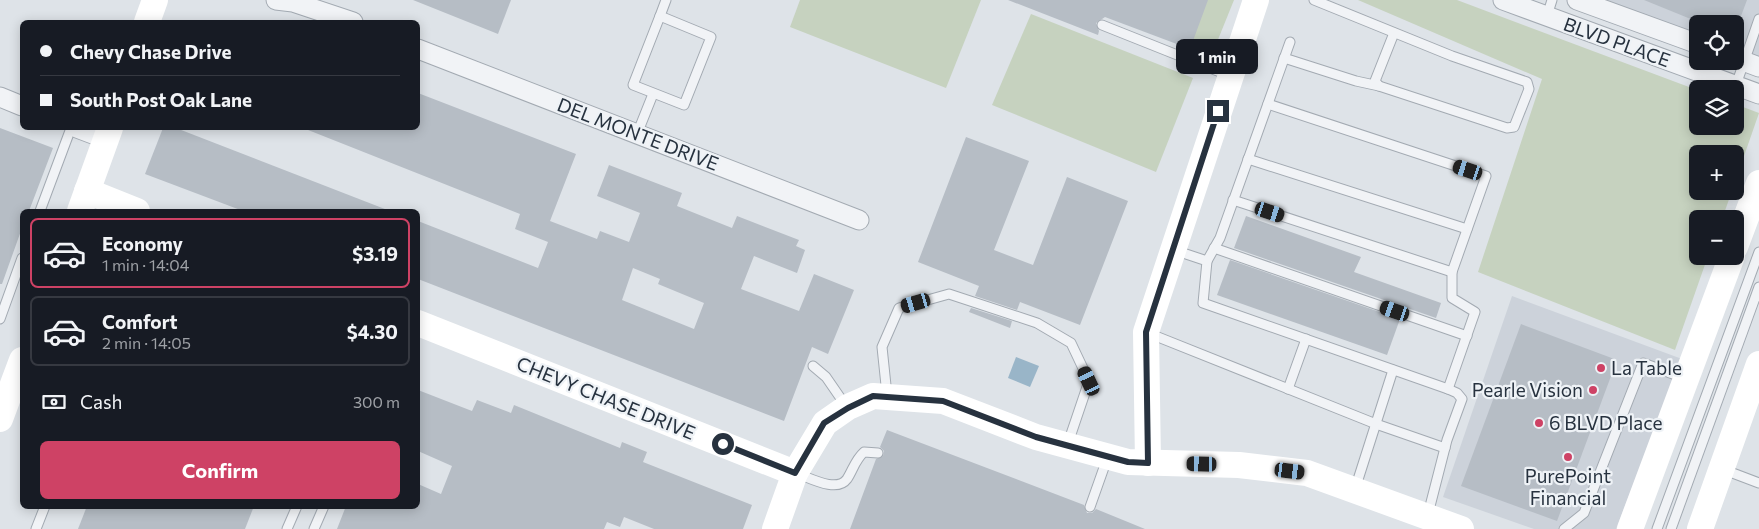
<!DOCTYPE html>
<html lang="en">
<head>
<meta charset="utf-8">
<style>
	body { margin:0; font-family:Commissioner,sans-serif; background:#20242c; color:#f1f3f6; height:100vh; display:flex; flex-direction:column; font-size:19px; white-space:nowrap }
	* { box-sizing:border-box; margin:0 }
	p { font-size:16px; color:#9ea1a6 }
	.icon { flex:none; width:28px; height:28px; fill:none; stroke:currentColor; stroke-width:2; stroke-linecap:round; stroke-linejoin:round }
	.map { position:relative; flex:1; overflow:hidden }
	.sheet { position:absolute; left:20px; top:209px; width:400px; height:300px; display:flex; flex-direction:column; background:#171b24; border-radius:8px; box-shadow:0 2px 12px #0003 }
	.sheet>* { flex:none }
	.banner { position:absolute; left:20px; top:20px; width:400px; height:110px; border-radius:8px; box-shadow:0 2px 12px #0003; display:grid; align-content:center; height:110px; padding:0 20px; background:#171b24 }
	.controls { position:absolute; left:1689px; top:15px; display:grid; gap:10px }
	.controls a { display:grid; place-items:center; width:55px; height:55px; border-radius:8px; background:#171b24; box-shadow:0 2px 12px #0003; font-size:25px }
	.end { position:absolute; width:22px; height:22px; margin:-11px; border:6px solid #27323f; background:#fff; box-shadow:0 0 0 2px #fff }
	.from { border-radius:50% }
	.bubble { position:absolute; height:35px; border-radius:8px; background:#171b24; box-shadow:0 2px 12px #0003; font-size:16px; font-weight:700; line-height:35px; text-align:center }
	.car { position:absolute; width:15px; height:30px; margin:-15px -8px; border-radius:6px; box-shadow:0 0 4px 1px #0007; background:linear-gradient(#222 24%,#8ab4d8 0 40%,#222 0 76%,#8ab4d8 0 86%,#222 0) }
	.banner b { display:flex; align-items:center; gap:18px; height:48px; font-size:19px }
	.banner b+b { border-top:1px solid #363941 }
	.banner i { width:12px; height:12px; background:#f1f3f6 }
	ul { padding:9px 0 0; list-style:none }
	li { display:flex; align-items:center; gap:15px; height:70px; margin:0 10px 8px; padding:0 10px; border:2px solid #363941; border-radius:8px }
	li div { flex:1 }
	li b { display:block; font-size:19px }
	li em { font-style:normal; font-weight:700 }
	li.selected { border-color:#ce4265 }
	li>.icon { width:45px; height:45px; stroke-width:1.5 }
	.pay { display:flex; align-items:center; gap:12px; height:55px; padding:0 20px; font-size:19px }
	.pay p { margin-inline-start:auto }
	.cta { display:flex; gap:10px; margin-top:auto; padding:10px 20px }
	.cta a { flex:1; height:58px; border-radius:8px; background:#ce4265; color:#fff; font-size:20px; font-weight:700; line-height:58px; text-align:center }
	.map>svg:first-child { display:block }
	.built { fill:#ccd2da }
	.green { fill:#c6d2bf }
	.water { fill:#99b5c8 }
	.building { fill:#b6bdc5; fill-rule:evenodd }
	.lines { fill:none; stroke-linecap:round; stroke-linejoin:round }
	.lane-casing { stroke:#a3aab2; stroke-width:11 }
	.street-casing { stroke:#a3aab2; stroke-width:21 }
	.lane { stroke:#f1f3f6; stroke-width:9 }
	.street { stroke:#f1f3f6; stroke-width:19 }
	.secondary { stroke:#fff; stroke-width:26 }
	.route { stroke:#27323f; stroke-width:6 }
	.poi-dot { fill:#ce4265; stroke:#eef2f6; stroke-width:2 }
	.labels { text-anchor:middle; stroke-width:4.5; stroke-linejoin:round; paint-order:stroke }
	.street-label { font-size:19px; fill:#27323f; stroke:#eef2f6 }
	.poi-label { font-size:19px; fill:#27323f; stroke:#eef2f6; text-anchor:start }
</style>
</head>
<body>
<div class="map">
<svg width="1759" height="529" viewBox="0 0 1759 529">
	<rect width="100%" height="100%" fill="#dee3e8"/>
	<g class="built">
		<polygon points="1600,0 1759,0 1759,58 1735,49 1735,24 1698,24 1697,35"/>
		<polygon points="1512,296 1682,359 1616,529 1534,529 1443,497"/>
	</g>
	<g class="green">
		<polygon points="800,0 981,0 946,88 790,27"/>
		<polygon points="1189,0 1234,0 1215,47 1176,33"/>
		<polygon points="1358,0 1457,0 1697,90 1698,126 1735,126 1735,104 1759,113 1735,182 1735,154 1698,154 1698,191 1732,191 1722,219 1698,219 1698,256 1708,256 1675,350 1478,272 1542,79"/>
		<polygon points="1031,14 1193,78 1156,172 992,105"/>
	</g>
	<polygon class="water" points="1016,357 1039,366 1030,387 1008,378"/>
	<g class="building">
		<polygon points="413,0 511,0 498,34"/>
		<polygon points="1008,0 1208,0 1190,49 1105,17 1096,23 1099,31 1098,35"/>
		<polygon points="1644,0 1747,0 1738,24 1703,24"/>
		<path d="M418 93 576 154 550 221 597 239 600 231 629 242 640 213 597 196 609 165 682 193 677 206 732 228 737 216 799 240 796 246 805 250 797 273 754 256 741 289 799 311 814 274 854 290 828 354 812 347 784 421 418 279V221L538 268 548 242 515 229 520 214 303 128H418ZM633 268 660 279 658 284 704 303 694 329 622 300Z"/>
		<polygon points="0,128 53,148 29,211 22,211 22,228 2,284 0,284"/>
		<polygon points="163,128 176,128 390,211 243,211 145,174"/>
		<polygon points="966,137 1029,161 994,250 1033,265 1067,177 1128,201 1080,325 1020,302 1017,310 975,296 979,286 918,262"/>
		<polygon points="1246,216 1361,257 1354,272 1441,303 1436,318 1234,248"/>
		<polygon points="1230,260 1400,319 1387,355 1217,295"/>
		<polygon points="971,308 1012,321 1010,328 969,312"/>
		<polygon points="1521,324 1617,360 1557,521 1461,486"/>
		<polygon points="418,390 472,411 477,400 511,413 514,405 620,448 622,442 647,452 643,462 752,505 743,529 654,529 624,517 620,527 607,522 604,529 337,529 346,506 418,506 418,484 441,494 452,466 418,451"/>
		<polygon points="887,430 1084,505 1087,513 1092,513 1096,509 1145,529 850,529 876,459 883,456 884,451 880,447"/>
		<polygon points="87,506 254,506 245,529 78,529"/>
	</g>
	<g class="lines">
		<g class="lane-casing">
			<g id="lane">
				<polygon points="660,16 711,37 684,105 633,85"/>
				<polyline points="660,16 666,0"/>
				<polyline points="1547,16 1552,0"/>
				<polyline points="1102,25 1230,76"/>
				<polyline points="1284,58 1356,81 1379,86 1507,128 1514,127 1529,89 1527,82 1452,56 1314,0"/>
				<polyline points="1736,85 1759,19"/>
				<polyline points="1379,86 1375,81 1394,33"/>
				<polyline points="1268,104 1486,176 1452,272 1452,298 1475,312 1448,389"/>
				<polyline points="637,134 653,94"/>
				<polyline points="1248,159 1467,229"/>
				<polyline points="1233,200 1452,272"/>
				<polyline points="40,211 71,128"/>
				<polyline points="1214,248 1467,336"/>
				<polyline points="1174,250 1207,261 1203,303 1448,389 1457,393 1462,399 1447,440 1428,514"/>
				<polyline points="1207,261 1220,238 1290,42"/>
				<polyline points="0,319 22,258"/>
				<polyline points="1148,333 1376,424 1445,448"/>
				<polyline points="813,366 826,377 846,406"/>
				<polyline points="1288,389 1306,339"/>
				<polyline points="887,395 882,347 899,308 949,294 1037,323 1071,343 1089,381 1068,443"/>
				<polyline points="1722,469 1759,483"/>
				<path d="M798 474C810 478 837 493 847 479 853 470 855 460 864 452L878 453"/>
				<polyline points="1355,489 1393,370"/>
				<polyline points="1090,507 1107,459"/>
				<polyline points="36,529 45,506"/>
				<polyline points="287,529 297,506"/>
				<polyline points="314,529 324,506"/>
				<polyline points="1564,529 1584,513 1643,363 1684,378"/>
				<polyline points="1657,529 1759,252"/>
				<polyline points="1671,529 1759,287"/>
			</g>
		</g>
		<g class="street-casing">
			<g id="street">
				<polyline points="276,0 293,2 353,22"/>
				<polyline points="1503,0 1759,94"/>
				<polyline points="1577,0 1698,44"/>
				<polyline points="418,49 859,220"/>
				<polyline points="1735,58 1759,67"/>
				<polyline points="0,97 22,106"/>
				<polyline points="77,128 106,139"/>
			</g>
		</g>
		<use href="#lane" class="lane"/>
		<use href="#street" class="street"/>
		<g class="secondary">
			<polyline points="147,22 155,0"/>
			<polyline points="87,191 137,211"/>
			<polyline points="80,211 110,128"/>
			<polyline points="1735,247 1759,183"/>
			<polyline points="418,323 795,473"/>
			<polyline points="0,419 22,360"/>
			<polyline points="1148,463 1146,332 1256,0"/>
			<polyline points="775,529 795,473 825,423 848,407 873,396 943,401 1036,437 1128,462 1239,465 1307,473 1461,529"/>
			<polyline points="1630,529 1732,256"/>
			<polyline points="1700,529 1759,364"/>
		</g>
	</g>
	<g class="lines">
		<polyline class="route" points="723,444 795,473 824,423 848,408 873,396 943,401 1036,437 1128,462 1148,463 1146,332 1218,111"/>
	</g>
	<g class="poi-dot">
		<circle cx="1601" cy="368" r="5"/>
		<circle cx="1593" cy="390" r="5"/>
		<circle cx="1539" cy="423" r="5"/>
		<circle cx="1568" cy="457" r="5"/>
	</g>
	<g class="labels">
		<g class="street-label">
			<text transform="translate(1617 42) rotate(20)" y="7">BLVD PLACE</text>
			<text transform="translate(638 134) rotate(21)" y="7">DEL MONTE DRIVE</text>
			<text transform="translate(606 398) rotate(22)" y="7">CHEVY CHASE DRIVE</text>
		</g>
		<g class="poi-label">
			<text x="1611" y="375">La Table</text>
			<text x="1583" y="397" text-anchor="end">Pearle Vision</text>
			<text x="1549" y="430">6 BLVD Place</text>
			<text x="1568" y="483" text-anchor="middle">PurePoint<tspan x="1568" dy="22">Financial</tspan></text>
		</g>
	</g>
</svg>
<div class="controls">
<a><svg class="icon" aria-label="locate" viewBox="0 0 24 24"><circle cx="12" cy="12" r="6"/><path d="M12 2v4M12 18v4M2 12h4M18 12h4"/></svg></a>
<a><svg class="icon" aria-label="layers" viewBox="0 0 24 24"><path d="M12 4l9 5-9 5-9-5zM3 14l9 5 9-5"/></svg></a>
<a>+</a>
<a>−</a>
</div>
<i class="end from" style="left:723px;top:444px"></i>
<i class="end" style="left:1218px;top:111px"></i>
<div class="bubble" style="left:1176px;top:39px;width:82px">1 min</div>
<i class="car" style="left:1468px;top:170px;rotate:288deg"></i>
<i class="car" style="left:1270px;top:212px;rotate:108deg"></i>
<i class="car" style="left:916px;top:303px;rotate:254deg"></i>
<i class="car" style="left:1395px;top:311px;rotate:289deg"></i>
<i class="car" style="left:1089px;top:381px;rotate:335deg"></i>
<i class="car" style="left:1202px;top:464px;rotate:271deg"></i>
<i class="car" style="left:1290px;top:471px;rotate:97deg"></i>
<div class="banner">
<b><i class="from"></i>Chevy Chase Drive</b>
<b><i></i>South Post Oak Lane</b>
</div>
<section class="sheet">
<ul>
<li class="selected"><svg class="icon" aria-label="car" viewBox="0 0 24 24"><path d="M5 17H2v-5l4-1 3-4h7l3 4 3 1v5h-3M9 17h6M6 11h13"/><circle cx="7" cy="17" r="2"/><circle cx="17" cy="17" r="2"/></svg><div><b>Economy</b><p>1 min · 14:04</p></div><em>$3.19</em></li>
<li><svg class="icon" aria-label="car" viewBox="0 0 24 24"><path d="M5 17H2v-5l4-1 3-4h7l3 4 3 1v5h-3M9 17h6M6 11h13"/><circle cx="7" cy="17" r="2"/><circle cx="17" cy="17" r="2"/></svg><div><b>Comfort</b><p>2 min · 14:05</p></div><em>$4.30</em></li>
</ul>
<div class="pay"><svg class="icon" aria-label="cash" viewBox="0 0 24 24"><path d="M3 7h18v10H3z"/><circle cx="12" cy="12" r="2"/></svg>Cash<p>300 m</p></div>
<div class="cta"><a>Confirm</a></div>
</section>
</div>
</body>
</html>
